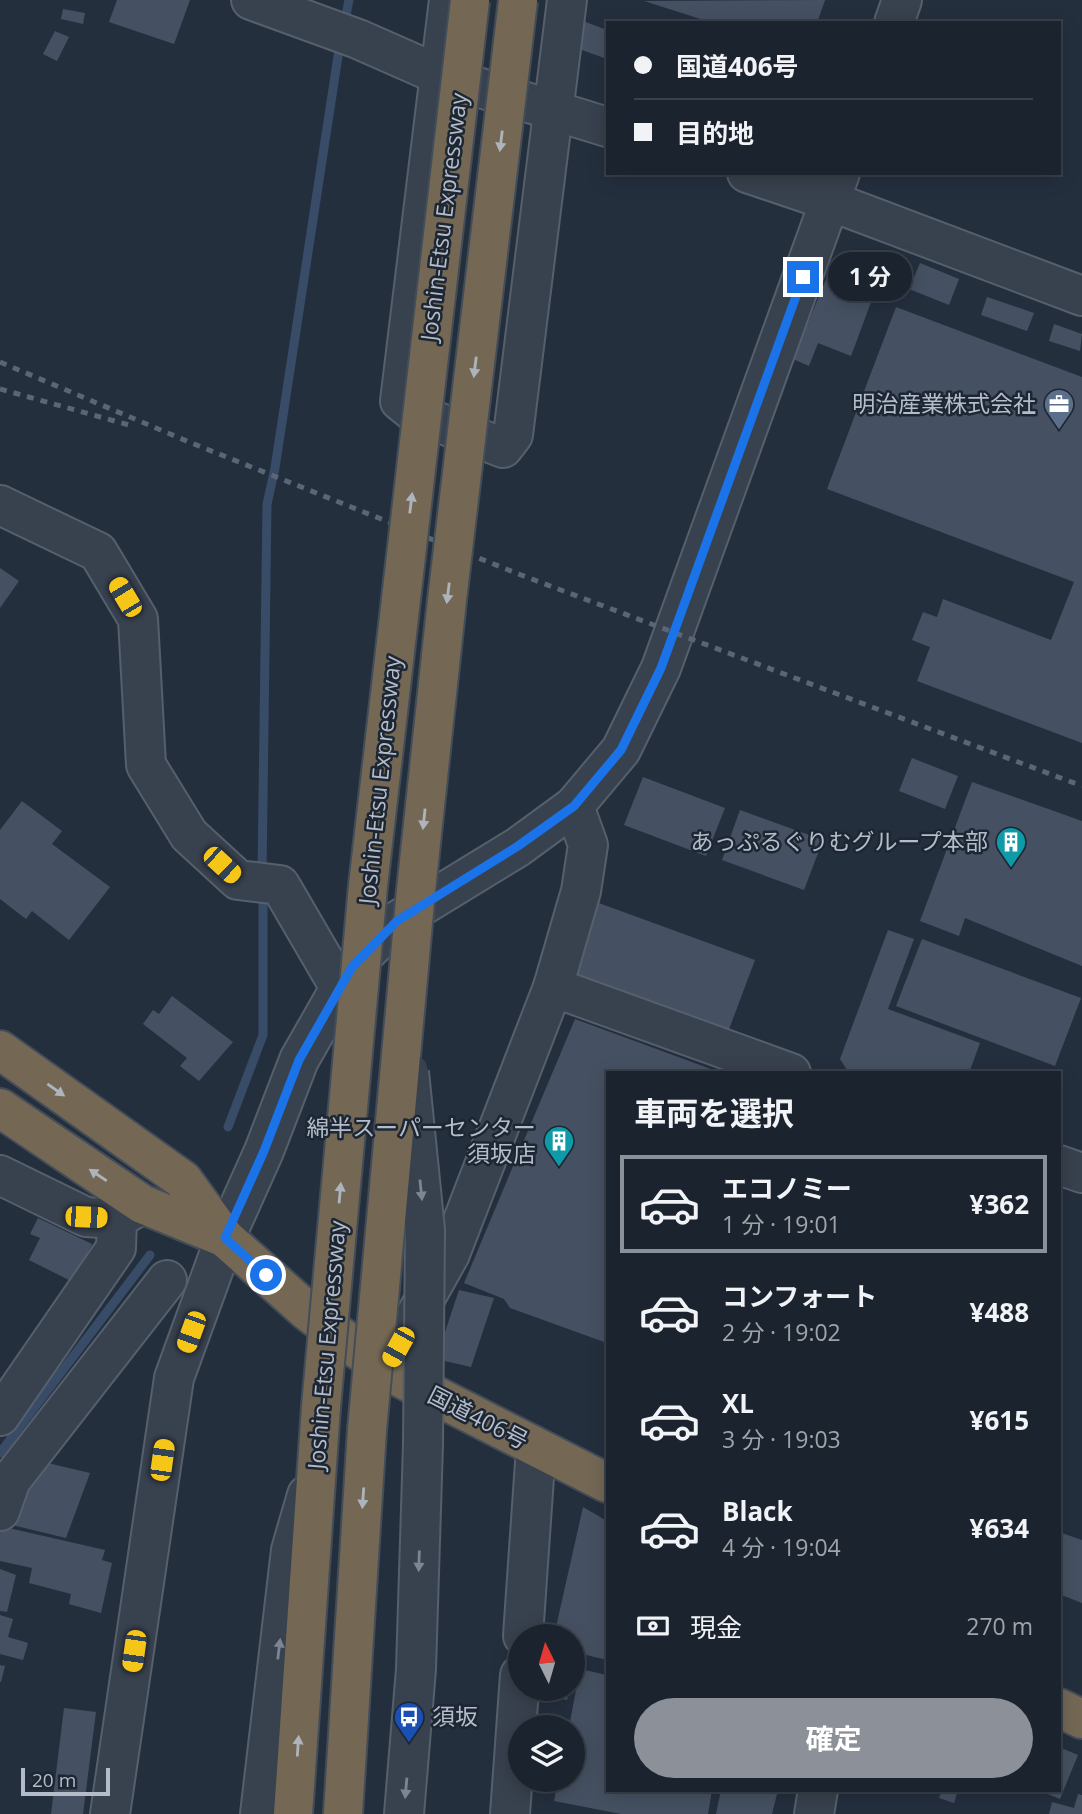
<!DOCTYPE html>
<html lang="ja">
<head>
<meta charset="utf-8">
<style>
	body { margin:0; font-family:"Open Sans","Noto Sans JP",sans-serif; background:#282f3a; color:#f1f3f6; height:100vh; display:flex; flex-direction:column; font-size:26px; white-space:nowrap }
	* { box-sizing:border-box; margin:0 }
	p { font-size:23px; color:#a0a4aa }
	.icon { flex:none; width:38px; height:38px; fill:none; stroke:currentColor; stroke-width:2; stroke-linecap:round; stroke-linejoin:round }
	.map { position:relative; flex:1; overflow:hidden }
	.sheet { position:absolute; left:606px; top:1071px; width:455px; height:721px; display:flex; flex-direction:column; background:#1b232e; border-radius:0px; box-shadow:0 4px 18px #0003,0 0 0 2px #39404a }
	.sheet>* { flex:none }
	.top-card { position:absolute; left:606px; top:21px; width:455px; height:154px; border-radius:0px; box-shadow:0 4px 18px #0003,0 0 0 2px #39404a; display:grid; align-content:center; height:154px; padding:0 28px; background:#1b232e }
	.needle { width:46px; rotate:355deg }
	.fabs { position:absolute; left:508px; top:1624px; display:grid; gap:14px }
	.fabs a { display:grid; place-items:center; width:77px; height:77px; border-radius:50%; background:#1b232e; box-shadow:0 4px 18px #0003,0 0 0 2px #39404a; font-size:35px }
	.scale { position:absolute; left:21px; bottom:18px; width:89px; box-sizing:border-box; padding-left:7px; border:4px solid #b4bcc9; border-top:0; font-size:19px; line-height:24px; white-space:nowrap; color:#b4bcc9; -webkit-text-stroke:5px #1d2633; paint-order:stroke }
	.end { position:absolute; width:32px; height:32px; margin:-16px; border:9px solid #1a73e8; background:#fff; box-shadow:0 0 0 4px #fff }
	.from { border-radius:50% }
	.bubble { position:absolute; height:49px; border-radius:24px; background:#1b232e; box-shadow:0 4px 18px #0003,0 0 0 2px #39404a; font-size:23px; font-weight:700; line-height:49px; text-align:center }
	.car { position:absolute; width:21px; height:42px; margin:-21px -10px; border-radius:9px; box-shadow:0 0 5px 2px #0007; background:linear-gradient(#f5c518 24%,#345 0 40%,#f5c518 0 76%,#345 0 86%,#f5c518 0) }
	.top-card b { display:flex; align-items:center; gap:24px; height:66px; font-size:26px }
	.top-card b+b { border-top:2px solid #39404a }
	.top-card i { width:18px; height:18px; background:#f1f3f6 }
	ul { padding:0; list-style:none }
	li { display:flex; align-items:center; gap:21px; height:98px; margin:0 14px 10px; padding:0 14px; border:4px solid transparent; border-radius:0px }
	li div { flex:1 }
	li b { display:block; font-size:26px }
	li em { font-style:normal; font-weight:700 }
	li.selected { border-color:#8c9099 }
	li>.icon { width:63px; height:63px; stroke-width:1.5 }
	h2 { padding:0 28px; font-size:32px; line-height:84px }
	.pay { display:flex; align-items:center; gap:18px; height:77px; padding:0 28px; font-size:26px }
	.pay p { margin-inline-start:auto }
	.button { display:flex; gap:14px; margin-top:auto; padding:14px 28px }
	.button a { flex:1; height:80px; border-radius:42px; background:#8c9099; color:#fff; font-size:28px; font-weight:700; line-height:80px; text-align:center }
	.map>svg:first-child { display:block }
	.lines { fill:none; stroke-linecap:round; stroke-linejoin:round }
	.stream { stroke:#394c67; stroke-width:9 }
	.building { fill:#455162 }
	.minor-casing { stroke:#565f6c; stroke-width:42 }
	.highway-casing { stroke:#434c59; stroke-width:42 }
	.minor { stroke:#38414e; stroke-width:38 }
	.highway { stroke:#746855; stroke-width:38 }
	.rail { stroke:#5a6575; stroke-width:5; stroke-dasharray:7 7; stroke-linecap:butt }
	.minor-bridge-casing { stroke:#565f6c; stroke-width:42; stroke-linecap:butt }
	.highway-bridge-casing { stroke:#434c59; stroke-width:42; stroke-linecap:butt }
	.minor-bridge { stroke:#38414e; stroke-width:38 }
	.highway-bridge { stroke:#746855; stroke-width:38 }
	.oneway { fill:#aeb4bd }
	.oneway2 { fill:#7c8592 }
	.route { stroke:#1a73e8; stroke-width:9 }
	.labels { text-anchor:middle; stroke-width:5; stroke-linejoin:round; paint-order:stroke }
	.street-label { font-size:23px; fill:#b4bcc9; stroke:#1d2633 }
	.poi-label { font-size:23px; fill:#b4bcc9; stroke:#1d2633; text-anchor:end }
</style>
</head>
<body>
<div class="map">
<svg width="1082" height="1814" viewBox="0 0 1082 1814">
	<rect width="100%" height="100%" fill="#242f3e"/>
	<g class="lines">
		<g class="stream">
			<polyline points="344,26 349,0"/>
			<polyline points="262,873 267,504 275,468 340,43"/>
			<polyline points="228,1127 263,1035 263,891"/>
			<polyline points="0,1453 150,1255"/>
		</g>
	</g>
	<g class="building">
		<polygon points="117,0 190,0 174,44 109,22"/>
		<polygon points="825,0 817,23 713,23 644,1"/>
		<polygon points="63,9 85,13 83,24 61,19"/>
		<polygon points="575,18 607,30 607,59 565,44"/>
		<polygon points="55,31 69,37 57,61 43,54"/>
		<polygon points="834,260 880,278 851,356 818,343 809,366 793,359"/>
		<polygon points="920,263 959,279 949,305 909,289"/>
		<polygon points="987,297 1034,313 1027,331 981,315"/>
		<polygon points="896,307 1082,377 1082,743 917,681 930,647 912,640 923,612 937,617 943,599 1051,640 1074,582 827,489"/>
		<polygon points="1054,324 1082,334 1080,351 1049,341"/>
		<polygon points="0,568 19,581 0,608"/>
		<polygon points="912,758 958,776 945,809 899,791"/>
		<polygon points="643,777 725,808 706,856 624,825"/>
		<polygon points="972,782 1082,821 1082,966 965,918 959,936 920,921"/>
		<polygon points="22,801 62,831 52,844 110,887 69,940 32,911 26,919 0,899 0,830"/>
		<polygon points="740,810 823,840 804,890 722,860"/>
		<polygon points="596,902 755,960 728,1032 570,974"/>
		<polygon points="888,930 914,939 888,1009 980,1043 969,1073 849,1073 840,1059"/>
		<polygon points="922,939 1081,998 1055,1066 896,1006"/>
		<polygon points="172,996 233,1042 199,1081 180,1066 187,1058 143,1024 153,1010 159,1014"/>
		<polygon points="575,1019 719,1072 607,1073 607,1343 510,1308 504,1299 464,1283"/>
		<polygon points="38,1218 92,1244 73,1282 29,1260 40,1238 30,1234"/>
		<polygon points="459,1290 494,1298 471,1367 436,1359"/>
		<polygon points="35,1460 90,1473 66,1538 8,1524"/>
		<polygon points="583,1507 607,1521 607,1660 578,1653 573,1672 572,1636 554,1636"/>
		<polygon points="0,1526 105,1550 102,1560 112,1563 101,1613 69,1604 71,1594 29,1583 32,1568 0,1561"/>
		<polygon points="1059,1532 1082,1540 1082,1603 1059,1594"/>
		<polygon points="0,1569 16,1575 7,1612 0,1611"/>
		<polygon points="0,1615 13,1619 8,1637 28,1643 23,1660 0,1654"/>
		<polygon points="0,1665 5,1666 1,1682 0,1682"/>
		<polygon points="580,1669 607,1675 607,1790 712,1790 708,1814 621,1814 554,1801 558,1780 572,1780 572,1727 569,1727"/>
		<polygon points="549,1689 570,1689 567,1700 548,1696"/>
		<polygon points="64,1708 96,1712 83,1814 51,1814"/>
		<polygon points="1059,1747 1078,1755 1060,1799 1038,1790 1059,1790"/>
		<polygon points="721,1790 778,1790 772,1814 716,1814"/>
		<polygon points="942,1790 958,1790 954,1803 939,1798"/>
		<polygon points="1078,1794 1082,1795 1082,1814 1049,1814 1052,1802 1074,1808"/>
	</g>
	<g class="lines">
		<g class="minor-casing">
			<g id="minor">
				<polyline points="251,0 358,39 442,76 607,127"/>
				<polyline points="449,0 400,401 415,413 503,448 513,435 567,0"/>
				<polyline points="894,23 902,0"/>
				<polyline points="747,173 830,201 1082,296"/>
				<polyline points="0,505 98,552 138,619 146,765 189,835 238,880 280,885 340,988"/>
				<polyline points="553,987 791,1073"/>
				<polyline points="1059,1165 1082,1173"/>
				<polyline points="0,1175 86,1217 117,1219"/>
				<polyline points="385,1370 450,1254 553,987 581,891 588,845 574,806"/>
				<polyline points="0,1416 116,1248 117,1219 142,1204"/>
				<polyline points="0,1511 11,1480 167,1280"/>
				<polyline points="523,1636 536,1448"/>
				<polyline points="110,1814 174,1378 225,1238 264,1151 299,1060 352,967 397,921 518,847 574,806 621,750 661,668 840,173"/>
				<polyline points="260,1814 291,1550 307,1495"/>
				<polyline points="404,1814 416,1669 423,1444"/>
				<polyline points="510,1814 520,1675"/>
				<polyline points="814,1814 818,1790"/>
			</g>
		</g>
		<g class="highway-casing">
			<g id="highway">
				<polyline points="0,1050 183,1180 225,1238 307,1311 385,1370 607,1483"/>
				<polyline points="0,1108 142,1204 225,1238"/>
				<polyline points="1059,1708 1082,1719"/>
				<polyline points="293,1814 321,1407"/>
				<polyline points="343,1814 367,1430"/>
			</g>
		</g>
		<use href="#minor" class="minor"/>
		<use href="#highway" class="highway"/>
		<g class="rail">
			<polyline points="0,362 189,442 521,575 1082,786"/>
			<polyline points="0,389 129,425"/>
		</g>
		<g class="minor-bridge-casing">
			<polyline id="minor-bridge" points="409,1072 425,1230 423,1444"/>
		</g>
		<g class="highway-bridge-casing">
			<g id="highway-bridge">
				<polyline points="321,1407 368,886 470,0"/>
				<polyline points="367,1430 416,890 447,600 518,0"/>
			</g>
		</g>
		<use href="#minor-bridge" class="minor-bridge"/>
		<use href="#highway-bridge" class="highway-bridge"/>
	</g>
	<defs><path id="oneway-solid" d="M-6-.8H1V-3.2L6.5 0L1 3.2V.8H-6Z" transform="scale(1.75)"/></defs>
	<g class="oneway">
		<use href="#oneway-solid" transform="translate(501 141) rotate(97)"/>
		<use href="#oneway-solid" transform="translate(475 367) rotate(97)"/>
		<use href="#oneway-solid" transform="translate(411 503) rotate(-83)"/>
		<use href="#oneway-solid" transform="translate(448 593) rotate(97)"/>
		<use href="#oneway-solid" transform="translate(424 819) rotate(96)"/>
		<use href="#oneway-solid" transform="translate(56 1090) rotate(35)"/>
		<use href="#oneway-solid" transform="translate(98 1175) rotate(-146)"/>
		<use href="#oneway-solid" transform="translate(340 1193) rotate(-85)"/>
		<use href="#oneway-solid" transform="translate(363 1498) rotate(94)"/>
		<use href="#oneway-solid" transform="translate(298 1746) rotate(-86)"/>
	</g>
	<g class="oneway2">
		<use href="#oneway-solid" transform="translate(421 1190) rotate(84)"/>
		<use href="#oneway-solid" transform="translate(419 1561) rotate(92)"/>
		<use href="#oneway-solid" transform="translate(279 1649) rotate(-83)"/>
		<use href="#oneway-solid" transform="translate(406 1788) rotate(95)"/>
	</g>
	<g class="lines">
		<polyline class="route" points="266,1275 225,1238 264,1151 299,1060 352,967 397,921 518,846 574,806 621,750 661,668 803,277"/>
	</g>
	<defs>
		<g id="office-pin" transform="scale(1.575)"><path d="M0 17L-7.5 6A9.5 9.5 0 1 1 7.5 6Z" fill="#5c6f8a" stroke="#1d2633"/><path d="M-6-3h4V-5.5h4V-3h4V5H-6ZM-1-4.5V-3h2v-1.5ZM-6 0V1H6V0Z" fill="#fff"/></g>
		<g id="building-pin" transform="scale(1.575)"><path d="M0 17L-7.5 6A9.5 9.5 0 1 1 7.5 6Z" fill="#0f9aa8" stroke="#1d2633"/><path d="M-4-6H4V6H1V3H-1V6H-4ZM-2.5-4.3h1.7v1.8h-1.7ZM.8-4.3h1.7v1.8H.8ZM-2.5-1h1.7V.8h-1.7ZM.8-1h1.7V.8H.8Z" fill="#fff"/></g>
		<g id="bus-pin" transform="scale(1.575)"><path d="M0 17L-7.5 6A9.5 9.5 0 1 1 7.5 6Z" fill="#1a4fb4" stroke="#1d2633"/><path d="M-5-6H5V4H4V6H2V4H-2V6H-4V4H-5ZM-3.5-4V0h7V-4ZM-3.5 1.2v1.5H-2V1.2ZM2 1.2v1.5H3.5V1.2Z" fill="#fff"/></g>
	</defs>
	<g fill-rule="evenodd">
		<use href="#office-pin" x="1059" y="404"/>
		<use href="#building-pin" x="1011" y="842"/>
		<use href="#building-pin" x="559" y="1141"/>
		<use href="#bus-pin" x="409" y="1717"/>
	</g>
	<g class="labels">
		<g class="street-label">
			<text transform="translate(444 217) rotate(-83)" y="8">Joshin-Etsu Expressway</text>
			<text transform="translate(380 780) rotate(-84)" y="8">Joshin-Etsu Expressway</text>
			<text transform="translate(327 1345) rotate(-85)" y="8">Joshin-Etsu Expressway</text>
			<text transform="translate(478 1418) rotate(27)" y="8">国道406号</text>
		</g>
		<g class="poi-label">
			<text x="1036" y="412">明治産業株式会社</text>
			<text x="988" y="850">あっぷるぐりむグループ本部</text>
			<text x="536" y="1136">綿半スーパーセンター<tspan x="536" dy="26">須坂店</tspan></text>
			<text x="432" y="1725" text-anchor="start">須坂</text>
		</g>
	</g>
</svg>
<div class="fabs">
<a><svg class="needle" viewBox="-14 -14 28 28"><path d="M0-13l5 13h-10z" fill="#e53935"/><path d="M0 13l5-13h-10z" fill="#a0a4aa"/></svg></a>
<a><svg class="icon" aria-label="layers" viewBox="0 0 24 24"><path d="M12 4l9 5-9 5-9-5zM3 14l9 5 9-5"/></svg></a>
</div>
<div class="scale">20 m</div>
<i class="end from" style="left:266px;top:1275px"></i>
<i class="end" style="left:803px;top:277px"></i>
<div class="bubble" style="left:828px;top:252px;width:84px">1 分</div>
<i class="car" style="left:125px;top:597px;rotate:329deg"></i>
<i class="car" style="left:222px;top:865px;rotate:133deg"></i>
<i class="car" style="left:86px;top:1217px;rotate:92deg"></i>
<i class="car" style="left:191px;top:1332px;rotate:200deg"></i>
<i class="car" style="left:398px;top:1347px;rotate:209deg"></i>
<i class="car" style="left:162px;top:1460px;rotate:8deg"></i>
<i class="car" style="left:134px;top:1651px;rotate:188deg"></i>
<div class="top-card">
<b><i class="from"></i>国道406号</b>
<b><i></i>目的地</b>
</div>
<section class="sheet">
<h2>車両を選択</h2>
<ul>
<li class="selected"><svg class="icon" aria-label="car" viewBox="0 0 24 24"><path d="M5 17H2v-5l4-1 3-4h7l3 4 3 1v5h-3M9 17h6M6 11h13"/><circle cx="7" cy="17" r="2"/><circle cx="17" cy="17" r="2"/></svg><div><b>エコノミー</b><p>1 分 · 19:01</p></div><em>¥362</em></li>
<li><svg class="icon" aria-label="car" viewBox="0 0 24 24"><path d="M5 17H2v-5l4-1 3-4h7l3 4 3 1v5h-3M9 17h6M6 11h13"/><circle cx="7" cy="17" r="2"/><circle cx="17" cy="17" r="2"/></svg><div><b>コンフォート</b><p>2 分 · 19:02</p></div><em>¥488</em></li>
<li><svg class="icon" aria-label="car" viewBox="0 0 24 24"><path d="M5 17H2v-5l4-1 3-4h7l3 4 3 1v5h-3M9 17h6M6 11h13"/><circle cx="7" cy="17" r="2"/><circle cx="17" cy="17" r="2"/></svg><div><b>XL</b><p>3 分 · 19:03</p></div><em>¥615</em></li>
<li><svg class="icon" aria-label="car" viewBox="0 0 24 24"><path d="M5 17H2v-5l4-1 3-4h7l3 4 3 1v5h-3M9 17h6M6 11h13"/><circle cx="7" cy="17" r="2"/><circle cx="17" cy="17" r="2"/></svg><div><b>Black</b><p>4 分 · 19:04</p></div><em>¥634</em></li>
</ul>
<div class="pay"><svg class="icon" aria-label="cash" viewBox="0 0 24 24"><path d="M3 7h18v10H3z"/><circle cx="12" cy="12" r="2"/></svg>現金<p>270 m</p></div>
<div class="button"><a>確定</a></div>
</section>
</div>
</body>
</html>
